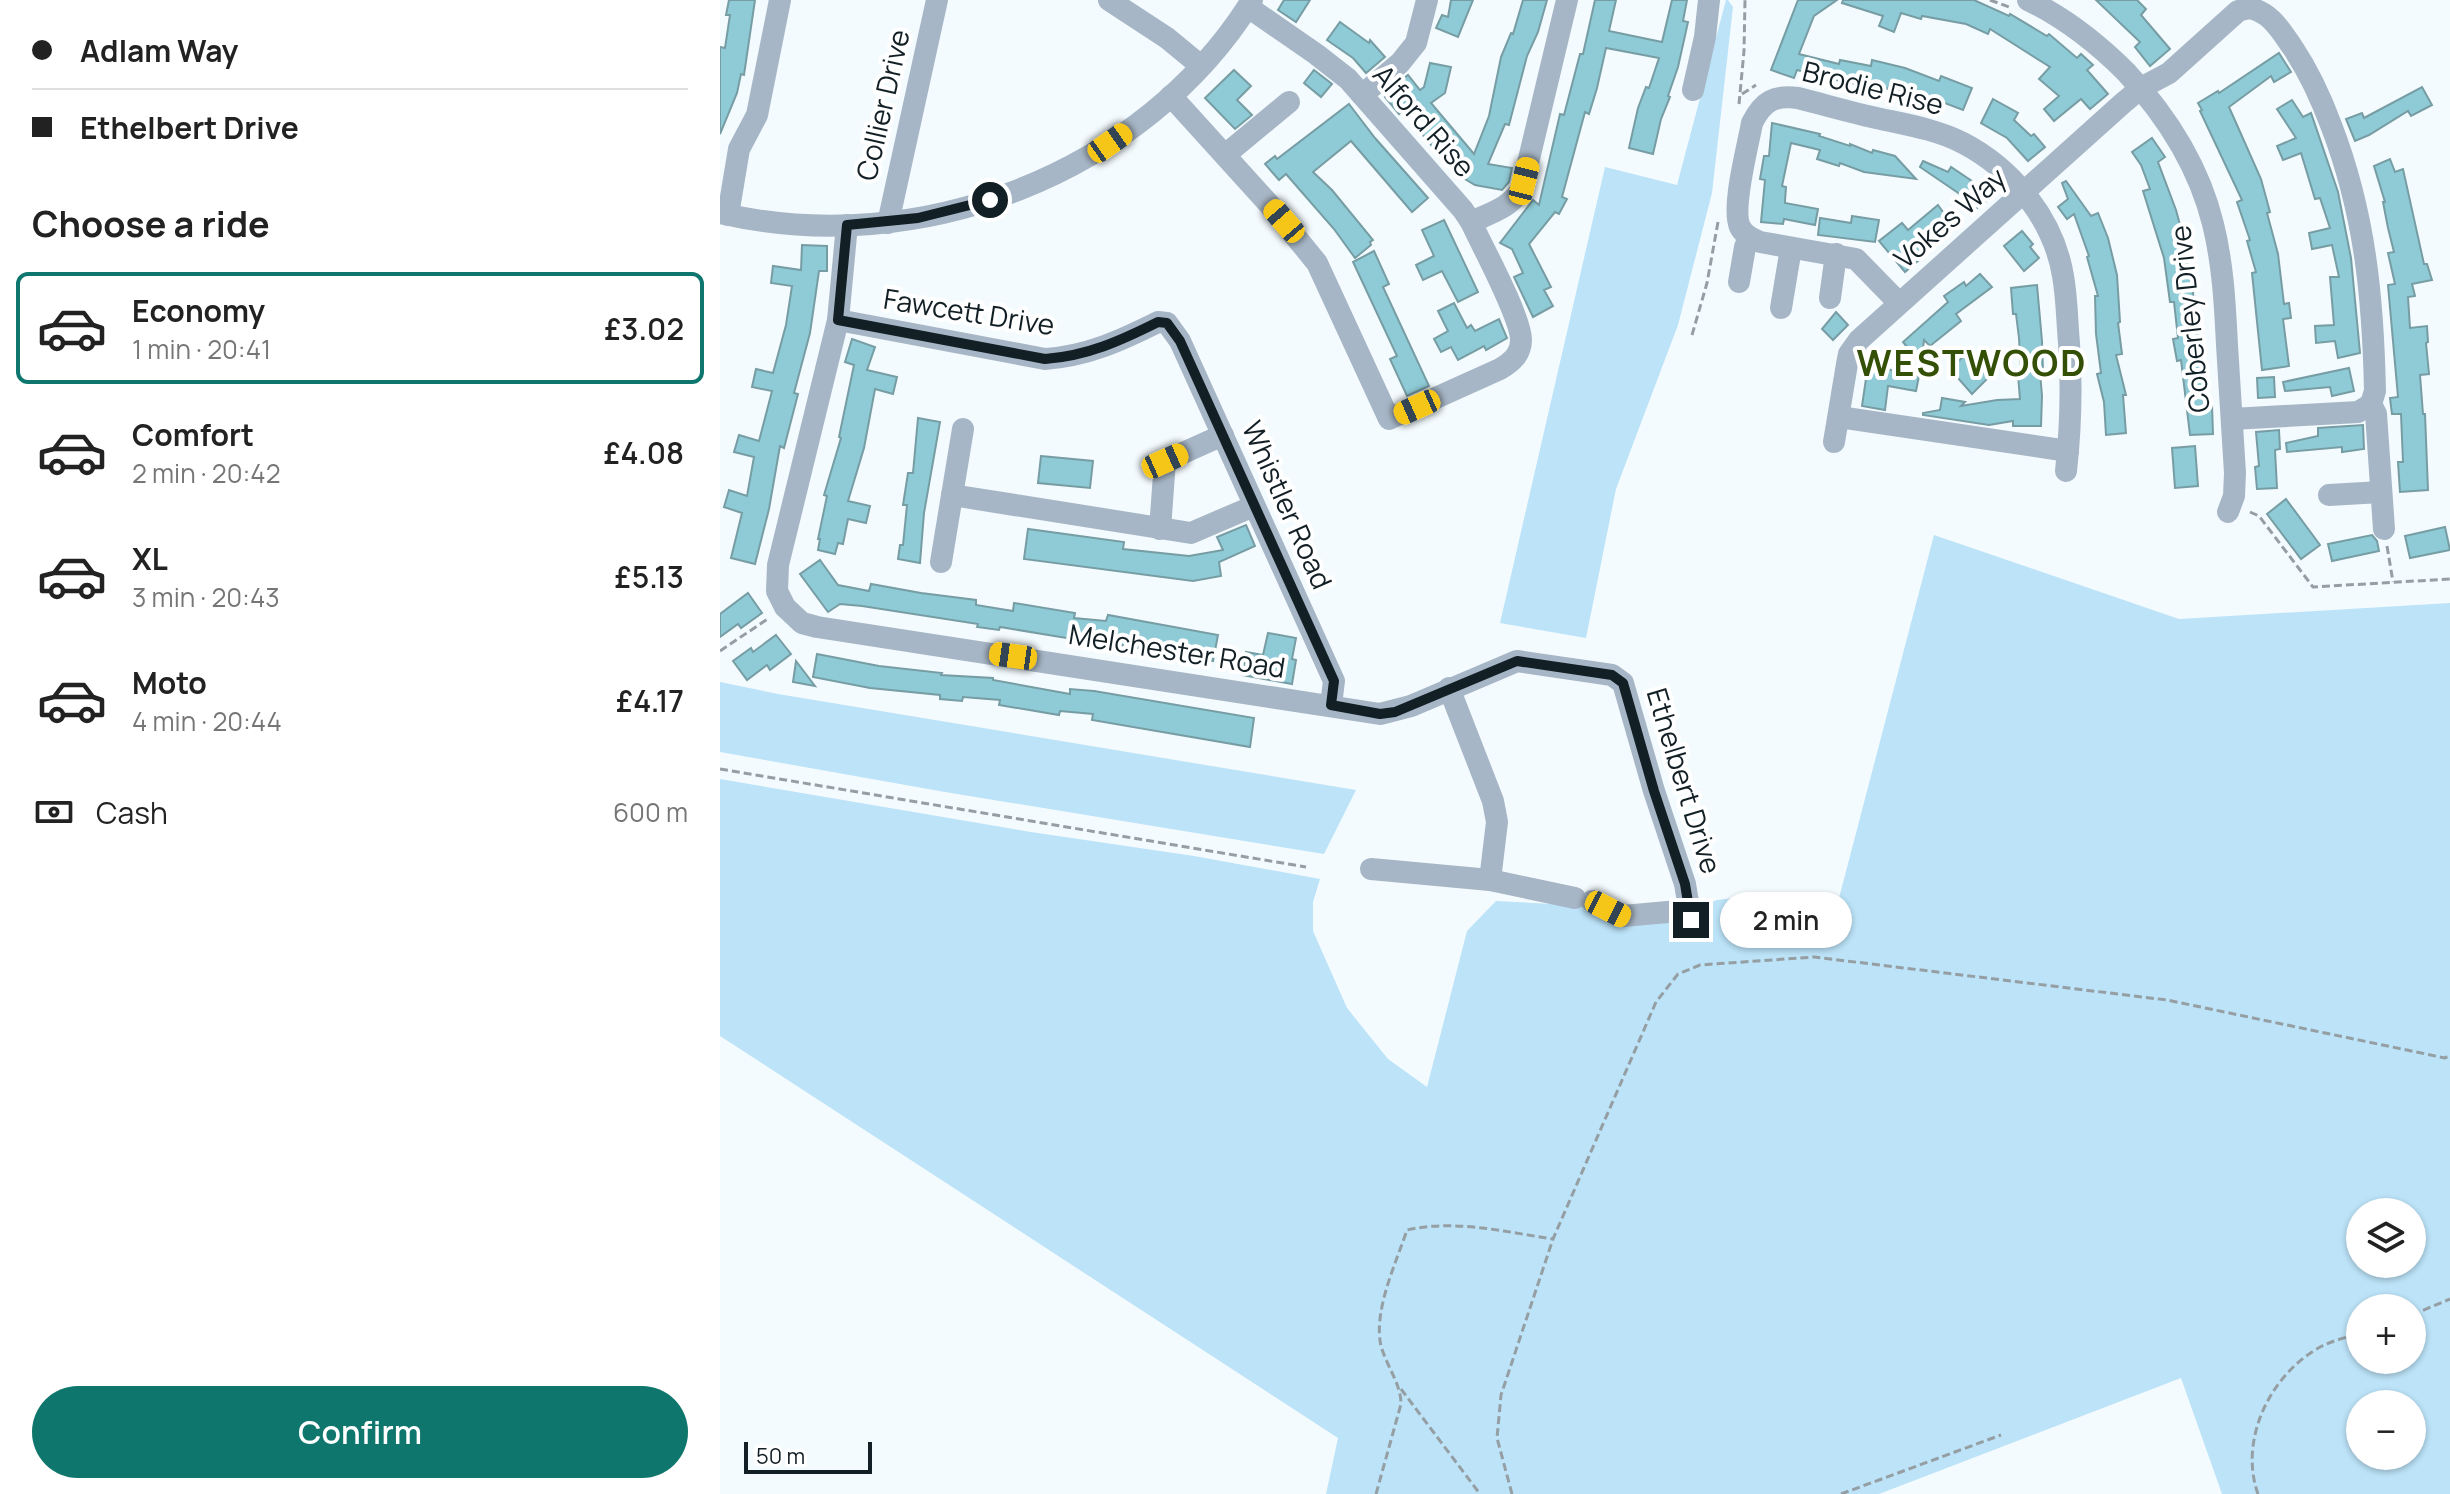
<!DOCTYPE html>
<html lang="en">
<head>
<meta charset="utf-8">
<style>
	body { margin:0; font-family:Manrope,sans-serif; background:#f6f6f6; color:#222; height:100vh; display:flex; flex-direction:column; font-size:30px; white-space:nowrap }
	* { box-sizing:border-box; margin:0 }
	p { font-size:26px; color:#767676 }
	.icon { flex:none; width:44px; height:44px; fill:none; stroke:currentColor; stroke-width:2; stroke-linecap:round; stroke-linejoin:round }
	.map { position:relative; flex:1; overflow:hidden }
	.drawer { display:flex; flex-direction:column; background:#fff; width:720px }
	.drawer>* { flex:none }
	.guide { display:grid; align-content:center; height:176px; padding:0 32px; background:#fff }
	.controls { position:absolute; left:1626px; top:1198px; display:grid; gap:16px }
	.controls a { display:grid; place-items:center; width:80px; height:80px; border-radius:50%; background:#fff; box-shadow:0 2px 6px #0004; font-size:40px }
	.scale { position:absolute; left:24px; bottom:20px; width:128px; box-sizing:border-box; padding-left:8px; border:4px solid #121f25; border-top:0; font-size:22px; line-height:28px; white-space:nowrap; color:#121f25; -webkit-text-stroke:6px #fff; paint-order:stroke }
	.end { position:absolute; width:36px; height:36px; margin:-18px; border:10px solid #121f25; background:#fff; box-shadow:0 0 0 4px #fff }
	.from { border-radius:50% }
	.bubble { position:absolute; height:56px; border-radius:28px; background:#fff; box-shadow:0 2px 6px #0004; font-size:26px; font-weight:600; line-height:56px; text-align:center }
	.car { position:absolute; width:24px; height:48px; margin:-24px -12px; border-radius:10px; box-shadow:0 0 6px 2px #0007; background:linear-gradient(#f5c518 24%,#345 0 40%,#f5c518 0 76%,#345 0 86%,#f5c518 0) }
	.guide b { display:flex; align-items:center; gap:28px; height:76px; font-size:30px }
	.guide b+b { border-top:2px solid #e0e0e0 }
	.guide i { width:20px; height:20px; background:#222 }
	ul { padding:0; list-style:none }
	li { display:flex; align-items:center; gap:24px; height:112px; margin:0 16px 12px; padding:0 16px; border:4px solid transparent; border-radius:12px }
	li div { flex:1 }
	li b { display:block; font-size:30px }
	li em { font-style:normal; font-weight:600 }
	li.current { border-color:#0f766e }
	li>.icon { width:72px; height:72px; stroke-width:1.5 }
	h2 { padding:0 32px; font-size:36px; line-height:96px }
	.pay { display:flex; align-items:center; gap:20px; height:88px; padding:0 32px; font-size:30px }
	.pay p { margin-inline-start:auto }
	.primary-button { display:flex; gap:16px; margin-top:auto; padding:16px 32px }
	.primary-button a { flex:1; height:92px; border-radius:48px; background:#0f766e; color:#fff; font-size:32px; font-weight:600; line-height:92px; text-align:center }
	main { display:flex; flex:1; min-height:0 }
	.map>svg:first-child { display:block }
	.green { fill:#bce3f8; fill-rule:evenodd }
	.building { fill:#8fcbd6; stroke:#779da4; stroke-width:2 }
	.lines { fill:none; stroke-linecap:round; stroke-linejoin:round }
	.path { stroke:#959fa3; stroke-width:3; stroke-dasharray:8 4; stroke-linecap:butt }
	.minor { stroke:#a7b6c6; stroke-width:22 }
	.route { stroke:#121f25; stroke-width:10 }
	.labels { text-anchor:middle; stroke-width:8; stroke-linejoin:round; paint-order:stroke }
	.street-label { font-size:28px; fill:#121f25; stroke:#fff }
	.district-label { font-size:36px; font-weight:bold; letter-spacing:2px; fill:#344f06; stroke:#fff }
</style>
</head>
<body>
<main>
<section class="drawer">
<div class="guide">
<b><i class="from"></i>Adlam Way</b>
<b><i></i>Ethelbert Drive</b>
</div>
<h2>Choose a ride</h2>
<ul>
<li class="current"><svg class="icon" aria-label="car" viewBox="0 0 24 24"><path d="M5 17H2v-5l4-1 3-4h7l3 4 3 1v5h-3M9 17h6M6 11h13"/><circle cx="7" cy="17" r="2"/><circle cx="17" cy="17" r="2"/></svg><div><b>Economy</b><p>1 min · 20:41</p></div><em>£3.02</em></li>
<li><svg class="icon" aria-label="car" viewBox="0 0 24 24"><path d="M5 17H2v-5l4-1 3-4h7l3 4 3 1v5h-3M9 17h6M6 11h13"/><circle cx="7" cy="17" r="2"/><circle cx="17" cy="17" r="2"/></svg><div><b>Comfort</b><p>2 min · 20:42</p></div><em>£4.08</em></li>
<li><svg class="icon" aria-label="car" viewBox="0 0 24 24"><path d="M5 17H2v-5l4-1 3-4h7l3 4 3 1v5h-3M9 17h6M6 11h13"/><circle cx="7" cy="17" r="2"/><circle cx="17" cy="17" r="2"/></svg><div><b>XL</b><p>3 min · 20:43</p></div><em>£5.13</em></li>
<li><svg class="icon" aria-label="car" viewBox="0 0 24 24"><path d="M5 17H2v-5l4-1 3-4h7l3 4 3 1v5h-3M9 17h6M6 11h13"/><circle cx="7" cy="17" r="2"/><circle cx="17" cy="17" r="2"/></svg><div><b>Moto</b><p>4 min · 20:44</p></div><em>£4.17</em></li>
</ul>
<div class="pay"><svg class="icon" aria-label="cash" viewBox="0 0 24 24"><path d="M3 7h18v10H3z"/><circle cx="12" cy="12" r="2"/></svg>Cash<p>600 m</p></div>
<div class="primary-button"><a>Confirm</a></div>
</section>
<div class="map">
<svg width="1730" height="1494" viewBox="0 0 1730 1494">
	<rect width="100%" height="100%" fill="#f4fbfe"/>
	<g class="green">
		<polygon points="1006,0 1008,0 1013,7 992,193 958,325 896,489 866,638 780,623 885,167 957,185"/>
		<path d="M1214 535 1459 619 1730 603V1494H1502L1461 1378 1159 1494H606L618 1438 0 1036V779L311 832 474 856 600 879 593 902V931L627 1008 668 1059 707 1087 747 931 776 901 910 908 955 916 997 900 1031 896 1078 900 1079 920 1113 921ZM1640 1212H1692V1264H1640ZM1640 1308H1692V1360H1640ZM1640 1404H1692V1456H1640Z"/>
		<polygon points="0,682 58,694 636,790 604,854 225,792 0,752"/>
	</g>
	<g class="building">
		<polygon points="9,0 35,0 24,75 21,74 17,93 0,134 0,47 5,48 10,15 6,15"/>
		<polygon points="564,0 590,0 576,22 558,10"/>
		<polygon points="731,0 753,0 738,37 716,28 722,15 728,17"/>
		<polygon points="803,0 827,0 818,32 807,56 789,125 785,124 768,164 792,168 789,182 782,190 755,185 733,172 738,164 723,145 716,151 702,134 712,125 678,83 688,75 700,90 704,87 710,63 731,67 725,93 711,103 754,154 769,116 781,57 791,33 793,34"/>
		<polygon points="875,0 896,0 889,31 942,42 952,0 967,0 963,21 968,22 958,67 948,96 950,97 941,119 933,154 909,148 918,108 926,87 929,88 939,58 886,48 877,88 869,114 865,112 842,197 847,199 839,214 835,212 809,244 831,287 824,290 833,306 813,317 794,277 803,273 792,249 780,243 813,200 819,205 840,114 844,115 860,54 863,54"/>
		<polygon points="1078,0 1117,0 1094,16 1079,54 1119,64 1120,60 1151,66 1152,60 1185,68 1219,81 1221,76 1252,88 1243,110 1204,95 1202,99 1169,86 1168,89 1142,82 1142,85 1120,81 1077,70 1074,78 1051,70"/>
		<polygon points="1123,0 1254,0 1289,16 1290,14 1327,36 1329,34 1357,58 1361,54 1373,65 1367,70 1388,94 1370,109 1361,99 1334,121 1324,109 1339,96 1319,79 1330,67 1270,29 1268,34 1246,24 1202,16 1201,19 1181,13 1174,32 1159,26 1163,16 1122,3"/>
		<polygon points="1376,0 1417,0 1426,9 1421,15 1450,49 1430,66 1415,47 1420,42"/>
		<polygon points="620,22 649,43 650,40 665,57 646,73 633,58 607,40"/>
		<polygon points="1559,53 1571,72 1554,82 1551,76 1509,107 1541,179 1550,212 1547,213 1558,254 1564,304 1569,303 1571,318 1563,319 1569,366 1542,370 1532,273 1536,272 1527,241 1530,240 1517,202 1522,200 1480,111 1482,110 1478,103 1498,91 1499,93"/>
		<polygon points="514,70 531,86 517,100 532,115 515,129 485,98"/>
		<polygon points="594,70 612,84 601,97 584,83"/>
		<polygon points="678,85 693,102 679,114 665,97"/>
		<polygon points="1702,87 1712,105 1691,116 1688,111 1649,135 1635,141 1626,119 1642,113 1644,118"/>
		<polygon points="1273,99 1298,113 1294,120 1311,136 1314,134 1325,147 1308,161 1287,138 1261,123"/>
		<polygon points="1572,100 1583,117 1591,113 1618,192 1631,258 1640,353 1618,358 1615,341 1596,343 1595,326 1614,325 1610,277 1619,277 1612,245 1592,249 1589,233 1610,228 1600,198 1595,199 1581,153 1563,160 1557,146 1576,138 1557,109"/>
		<polygon points="629,104 655,138 708,198 692,212 631,141 593,172 612,190 653,240 650,242 651,245 635,258 614,229 566,174 559,180 545,164 555,156 557,159"/>
		<polygon points="1052,123 1100,134 1099,136 1130,146 1130,144 1152,153 1153,150 1175,156 1196,179 1144,172 1120,163 1119,166 1097,159 1100,150 1071,143 1062,186 1066,187 1065,201 1065,203 1098,209 1095,225 1064,219 1063,224 1041,222 1045,180 1040,179 1044,156 1049,156"/>
		<polygon points="1432,138 1445,157 1438,162 1456,210 1465,243 1470,279 1472,278 1476,334 1478,334 1483,355 1480,356 1485,405 1492,405 1493,434 1470,435 1461,360 1457,361 1453,339 1458,338 1454,302 1450,302 1444,258 1423,191 1430,189 1421,165 1412,152"/>
		<polygon points="1670,159 1675,172 1683,169 1704,264 1707,264 1712,280 1692,284 1695,296 1688,297 1690,328 1707,326 1708,342 1706,343 1709,374 1700,375 1703,414 1705,414 1708,490 1680,492 1678,462 1683,462 1681,414 1672,414 1670,398 1678,397 1668,285 1675,284 1668,253 1674,252 1668,228 1663,202 1665,202 1654,166"/>
		<polygon points="1203,161 1228,172 1231,167 1258,185 1262,181 1274,195 1256,209 1247,199 1200,167"/>
		<polygon points="1346,181 1371,216 1378,213 1388,238 1397,275 1400,322 1398,323 1402,354 1396,355 1406,395 1403,395 1406,433 1386,435 1384,402 1377,374 1381,373 1376,334 1375,296 1378,296 1367,257 1369,256 1354,214 1347,219 1338,207 1348,199 1342,183"/>
		<polygon points="1218,205 1228,219 1215,230 1221,239 1197,257 1199,260 1185,272 1159,241 1182,223 1188,230"/>
		<polygon points="1132,216 1159,220 1155,242 1098,235 1100,218 1131,223"/>
		<polygon points="724,220 758,292 738,302 722,271 703,280 696,265 714,256 702,230"/>
		<polygon points="1302,231 1313,244 1310,247 1319,258 1304,271 1284,246"/>
		<polygon points="82,245 107,246 107,271 99,271 90,333 74,393 78,394 64,448 60,446 49,509 35,564 11,558 22,513 4,507 9,490 27,496 34,457 14,452 19,435 39,441 52,391 32,387 36,369 53,373 66,325 72,286 51,283 53,266 81,270"/>
		<polygon points="654,251 669,284 663,287 709,386 687,396 670,359 677,356 633,262"/>
		<polygon points="1260,274 1272,287 1236,314 1241,321 1210,346 1204,340 1201,364 1183,342 1228,302 1224,296 1244,282 1246,286"/>
		<polygon points="1317,285 1322,341 1323,372 1320,372 1322,396 1321,426 1293,426 1293,421 1269,425 1203,415 1203,413 1220,410 1222,398 1245,402 1241,406 1277,400 1300,399 1298,375 1301,375 1299,338 1296,314 1293,314 1291,288"/>
		<polygon points="734,303 747,328 751,325 755,331 779,319 787,338 766,350 764,346 738,360 731,347 721,352 714,339 728,331 718,311"/>
		<polygon points="1116,312 1128,325 1113,340 1102,329"/>
		<polygon points="132,339 155,347 147,370 177,377 173,394 155,389 144,448 128,501 150,506 146,523 128,519 123,544 118,543 115,554 98,550 100,539 98,539 107,496 104,495 121,438 119,437 134,365 125,362"/>
		<polygon points="1247,353 1269,377 1252,394 1230,369"/>
		<polygon points="1148,365 1199,376 1196,391 1168,386 1165,410 1142,406"/>
		<polygon points="1629,368 1634,391 1612,396 1610,387 1565,391 1563,382"/>
		<polygon points="1554,377 1555,397 1538,398 1537,378"/>
		<polygon points="198,418 220,422 204,513 200,563 178,559 180,545 183,545 187,505 183,505 188,473 193,473"/>
		<polygon points="1643,425 1644,449 1622,452 1622,447 1567,452 1566,443 1598,436 1598,428"/>
		<polygon points="1559,430 1560,449 1555,450 1557,488 1537,489 1535,467 1539,466 1536,432"/>
		<polygon points="1475,446 1478,486 1455,488 1452,448"/>
		<polygon points="321,456 373,461 370,488 318,483"/>
		<polygon points="1566,499 1600,545 1581,559 1547,514"/>
		<polygon points="526,525 535,546 499,562 501,576 473,581 304,559 308,529 404,542 403,549 469,556 503,550 497,537"/>
		<polygon points="1725,527 1730,550 1690,558 1685,536"/>
		<polygon points="1652,535 1657,541 1659,551 1612,561 1608,544"/>
		<polygon points="100,560 118,585 149,591 151,584 201,593 256,600 256,605 293,611 294,603 355,613 354,618 386,621 388,615 498,635 493,661 383,642 382,645 359,643 359,640 280,627 279,630 257,627 258,624 142,606 120,604 108,612 80,574"/>
		<polygon points="28,593 42,613 21,628 18,624 0,637 0,614"/>
		<polygon points="548,633 576,638 572,659 576,660 572,684 522,675 526,652 543,655"/>
		<polygon points="56,635 71,654 50,670 47,665 27,680 13,661 31,648 33,652"/>
		<polygon points="97,654 159,666 222,673 221,675 273,678 273,680 350,694 350,689 374,691 534,718 530,747 372,720 373,714 340,711 339,715 279,705 280,700 243,697 242,701 220,699 220,695 150,688 93,677"/>
		<polygon points="76,661 95,686 73,682"/>
	</g>
	<g class="lines">
		<g class="path">
			<polyline points="1270,0 1289,7"/>
			<polyline points="1022,94 1036,85"/>
			<polyline points="1019,104 1024,51 1025,0"/>
			<polyline points="972,335 987,283 998,222"/>
			<polyline points="1530,512 1539,516 1593,587 1730,579"/>
			<polyline points="1667,546 1673,582"/>
			<polyline points="0,651 49,618"/>
			<polyline points="0,769 586,867"/>
			<polyline points="1692,1315 1730,1299"/>
			<polyline points="681,1389 760,1494"/>
			<path d="M656 1494 681 1404C681 1384 667 1367 661 1346 653 1311 676 1263 687 1230 735 1219 785 1232 833 1239"/>
			<polyline points="792,1494 777,1438 781,1395 833,1239 936,1002 958,974 980,965 1094,957 1447,1000 1725,1058 1730,1055"/>
			<polyline points="1121,1494 1281,1435"/>
			<path d="M1538 1494C1518 1438 1552 1371 1604 1345 1615 1340 1628 1337 1640 1333"/>
		</g>
		<g class="minor">
			<polyline points="389,0 447,38 481,66"/>
			<path d="M1308 0C1345 18 1377 43 1406 72 1446 115 1479 167 1493 224 1503 264 1505 305 1507 345 1510 388 1512 431 1515 473L1514 496 1508 512"/>
			<polyline points="973,90 985,37 989,0"/>
			<polyline points="642,95 680,63 696,43 707,0"/>
			<path d="M451 96 548 203 597 263 669 419 780 369C792 362 801 354 801 340 801 317 762 246 751 222L743 210 628 79 596 54 528 7"/>
			<polyline points="505,155 569,102"/>
			<path d="M0 213C198 260 424 174 532 0"/>
			<polyline points="8,215 19,149 37,115 60,0"/>
			<path d="M751 222C771 213 790 208 802 188L847 0"/>
			<polyline points="168,223 217,0"/>
			<polyline points="127,225 118,320 58,565 57,591 65,607 82,623 97,627 660,714 691,706 797,661 892,675 903,683 934,791 965,884 971,920"/>
			<polyline points="1019,282 1025,247 1029,237"/>
			<polyline points="1110,298 1116,254"/>
			<path d="M1179 303 1136 259 1040 242C1032 239 1024 235 1020 227 1011 208 1028 146 1032 123 1043 101 1054 95 1078 98 1106 105 1133 113 1161 119 1189 125 1218 130 1243 143 1293 169 1334 220 1343 276 1347 298 1347 321 1349 343 1352 388 1351 426 1346 471"/>
			<polyline points="1061,308 1071,248"/>
			<path d="M118 320 325 359C367 356 400 341 438 322L447 323 460 341 614 681 611 705"/>
			<polyline points="1651,404 1656,414 1664,529"/>
			<polyline points="1119,417 1348,451"/>
			<path d="M1114 442 1127 364 1129 354 1139 340 1403 103 1421 88 1449 73 1518 11 1529 8C1551 12 1561 31 1573 48 1589 72 1601 98 1611 125 1645 213 1653 297 1655 391L1651 404 1638 412 1512 419"/>
			<polyline points="232,495 471,533 534,506"/>
			<polyline points="1609,495 1661,492"/>
			<polyline points="440,529 445,461 503,435"/>
			<polyline points="221,562 243,429"/>
			<polyline points="729,688 773,801 777,822 770,880"/>
			<polyline points="651,869 770,880 855,898"/>
			<polyline points="872,901 903,916 970,910"/>
		</g>
	</g>
	<g class="lines">
		<path class="route" d="M270 200 198 218 127 225 118 320 325 359C367 356 400 341 438 322L447 323 460 341 614 681 611 705 660 714 675 712 797 661 892 675 903 683 934 791 965 884 971 920"/>
	</g>
	<g class="labels">
		<g class="street-label">
			<text transform="translate(1153 88) rotate(14)" y="10">Brodie Rise</text>
			<text transform="translate(163 105) rotate(-77)" y="10">Collier Drive</text>
			<text transform="translate(704 121) rotate(49)" y="10">Alford Rise</text>
			<text transform="translate(1230 218) rotate(-41)" y="10">Vokes Way</text>
			<text transform="translate(249 312) rotate(9)" y="10">Fawcett Drive</text>
			<text transform="translate(1470 319) rotate(-96)" y="10">Coberley Drive</text>
			<text transform="translate(567 505) rotate(66)" y="10">Whistler Road</text>
			<text transform="translate(457 651) rotate(9)" y="10">Melchester Road</text>
			<text transform="translate(964 781) rotate(73)" y="10">Ethelbert Drive</text>
		</g>
		<g class="district-label">
			<text x="1252" y="376">WESTWOOD</text>
		</g>
	</g>
</svg>
<div class="controls">
<a><svg class="icon" aria-label="layers" viewBox="0 0 24 24"><path d="M12 4l9 5-9 5-9-5zM3 14l9 5 9-5"/></svg></a>
<a>+</a>
<a>−</a>
</div>
<div class="scale">50 m</div>
<i class="end from" style="left:270px;top:200px"></i>
<i class="end" style="left:971px;top:920px"></i>
<div class="bubble" style="left:1000px;top:892px;width:132px">2 min</div>
<i class="car" style="left:390px;top:143px;rotate:55deg"></i>
<i class="car" style="left:804px;top:181px;rotate:14deg"></i>
<i class="car" style="left:564px;top:221px;rotate:319deg"></i>
<i class="car" style="left:697px;top:407px;rotate:246deg"></i>
<i class="car" style="left:445px;top:461px;rotate:66deg"></i>
<i class="car" style="left:293px;top:656px;rotate:278deg"></i>
<i class="car" style="left:888px;top:909px;rotate:117deg"></i>
</div>
</main>
</body>
</html>
